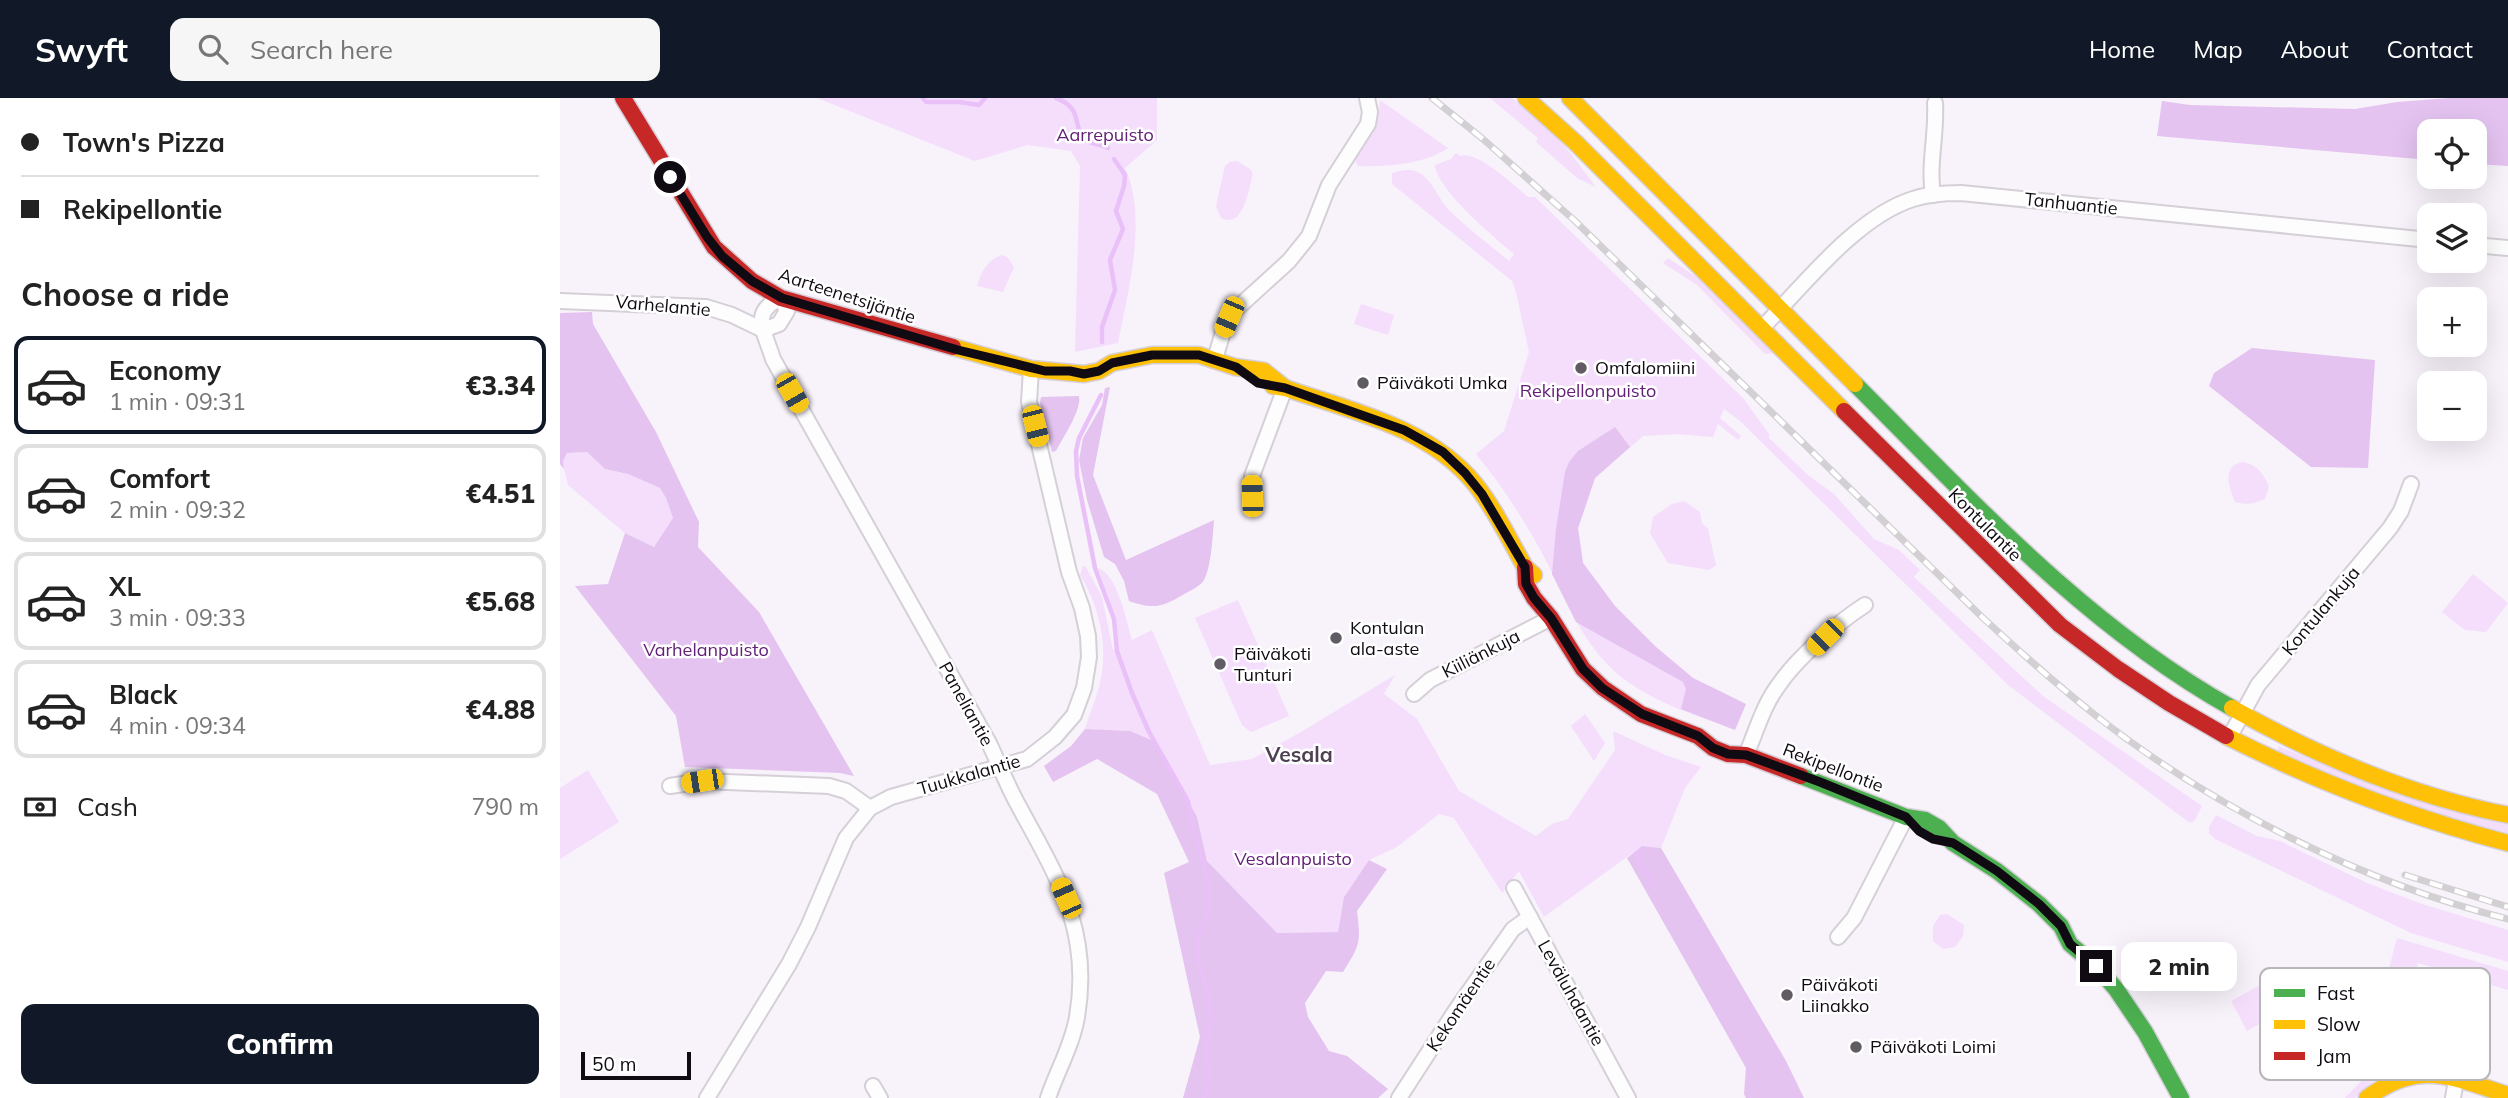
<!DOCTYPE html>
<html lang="en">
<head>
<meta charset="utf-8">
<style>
	body { margin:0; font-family:Mulish,sans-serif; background:#f6f6f6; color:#222; height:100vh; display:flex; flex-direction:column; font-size:26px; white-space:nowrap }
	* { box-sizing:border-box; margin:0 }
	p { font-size:23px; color:#767676 }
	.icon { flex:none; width:38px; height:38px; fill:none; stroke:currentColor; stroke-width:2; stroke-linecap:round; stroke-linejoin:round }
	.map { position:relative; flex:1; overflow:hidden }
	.sheet { display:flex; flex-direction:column; background:#fff; width:560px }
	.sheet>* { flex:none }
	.guide { display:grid; align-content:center; height:154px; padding:0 21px; background:#fff }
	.fabs { position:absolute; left:1857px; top:21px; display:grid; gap:14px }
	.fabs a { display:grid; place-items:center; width:70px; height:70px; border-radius:14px; background:#fff; box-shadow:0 7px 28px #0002; font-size:35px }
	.scale { position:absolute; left:21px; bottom:18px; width:110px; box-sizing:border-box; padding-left:7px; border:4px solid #100b12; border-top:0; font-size:19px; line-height:24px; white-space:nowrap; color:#100b12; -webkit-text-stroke:5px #fff; paint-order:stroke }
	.end { position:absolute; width:32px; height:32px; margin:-16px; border:9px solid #100b12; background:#fff; box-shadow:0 0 0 4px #fff }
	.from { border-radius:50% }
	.bubble { position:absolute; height:49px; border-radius:14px; background:#fff; box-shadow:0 7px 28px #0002; font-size:23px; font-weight:800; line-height:49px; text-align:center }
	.car { position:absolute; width:21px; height:42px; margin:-21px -10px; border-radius:9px; box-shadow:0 0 5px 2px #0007; background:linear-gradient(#f5c518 24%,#345 0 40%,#f5c518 0 76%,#345 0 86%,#f5c518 0) }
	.guide b { display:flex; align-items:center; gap:24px; height:66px; font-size:26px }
	.guide b+b { border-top:2px solid #e0e0e0 }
	.guide i { width:18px; height:18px; background:#222 }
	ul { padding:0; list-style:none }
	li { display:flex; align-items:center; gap:21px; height:98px; margin:0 14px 10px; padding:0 7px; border:4px solid #e0e0e0; border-radius:14px }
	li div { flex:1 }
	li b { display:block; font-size:26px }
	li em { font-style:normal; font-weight:800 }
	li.current { border-color:#111827 }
	li>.icon { width:63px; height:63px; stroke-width:1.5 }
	h2 { padding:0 21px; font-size:32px; line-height:84px }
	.pay { display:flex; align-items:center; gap:18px; height:77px; padding:0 21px; font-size:26px }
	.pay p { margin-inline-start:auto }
	.action { display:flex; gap:14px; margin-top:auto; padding:14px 21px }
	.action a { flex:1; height:80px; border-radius:14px; background:#111827; color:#fff; font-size:28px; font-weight:800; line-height:80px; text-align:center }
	header { display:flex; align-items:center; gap:42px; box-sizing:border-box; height:98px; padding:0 35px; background:#111827; color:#fff }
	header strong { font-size:33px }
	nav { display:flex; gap:38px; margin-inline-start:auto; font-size:24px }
	.search { width:490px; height:63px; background:#f6f6f6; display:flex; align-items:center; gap:18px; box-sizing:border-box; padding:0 24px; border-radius:14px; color:#767676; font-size:26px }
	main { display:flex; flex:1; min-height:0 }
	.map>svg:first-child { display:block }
	.green { fill:#f4defc }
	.forest { fill:#e4c3f0 }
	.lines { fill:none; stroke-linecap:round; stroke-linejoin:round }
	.stream { stroke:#e9c0f8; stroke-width:4.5 }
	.street-casing { stroke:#d5cfd7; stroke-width:18 }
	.fast-casing { stroke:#d5cfd7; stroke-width:19 }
	.slow-casing { stroke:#d5cfd7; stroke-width:19 }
	.jam-casing { stroke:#d5cfd7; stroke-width:19 }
	.street { stroke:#fefdfe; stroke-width:14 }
	.fast { stroke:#4caf50; stroke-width:16 }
	.slow { stroke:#ffc107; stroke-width:16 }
	.jam { stroke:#c62828; stroke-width:16 }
	.rail-casing { stroke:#d2d0d3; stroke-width:7 }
	.rail { stroke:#fff; stroke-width:4.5; stroke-dasharray:13; stroke-linecap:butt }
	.route { stroke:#100b12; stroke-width:9 }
	.poi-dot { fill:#615c63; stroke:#fff; stroke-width:2.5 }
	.labels { text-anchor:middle; stroke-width:5; stroke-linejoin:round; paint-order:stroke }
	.park-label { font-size:18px; fill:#632077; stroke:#fff }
	.street-label { font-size:18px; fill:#100b12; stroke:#fff }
	.poi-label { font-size:18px; fill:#100b12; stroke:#fff; text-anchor:start }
	.quarter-label { font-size:21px; font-weight:bold; fill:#4f4154; stroke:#fff }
	.key { fill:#fff; stroke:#b7b6b8; stroke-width:2 }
	.key-label { font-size:19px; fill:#100b12 }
</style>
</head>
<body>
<header>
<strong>Swyft</strong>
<div class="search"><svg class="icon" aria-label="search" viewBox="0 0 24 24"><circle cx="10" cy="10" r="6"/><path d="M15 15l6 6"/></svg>Search here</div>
<nav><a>Home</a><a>Map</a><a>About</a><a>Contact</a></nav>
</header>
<main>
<section class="sheet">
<div class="guide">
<b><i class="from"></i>Town's Pizza</b>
<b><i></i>Rekipellontie</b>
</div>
<h2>Choose a ride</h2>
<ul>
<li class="current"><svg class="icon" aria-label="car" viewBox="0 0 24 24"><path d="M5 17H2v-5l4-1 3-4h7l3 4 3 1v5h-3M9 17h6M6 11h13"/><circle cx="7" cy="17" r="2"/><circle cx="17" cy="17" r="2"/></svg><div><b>Economy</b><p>1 min · 09:31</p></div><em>€3.34</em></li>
<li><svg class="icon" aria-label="car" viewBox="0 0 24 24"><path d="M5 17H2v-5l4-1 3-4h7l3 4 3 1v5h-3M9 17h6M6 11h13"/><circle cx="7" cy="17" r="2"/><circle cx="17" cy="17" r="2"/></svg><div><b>Comfort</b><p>2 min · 09:32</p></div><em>€4.51</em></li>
<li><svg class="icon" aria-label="car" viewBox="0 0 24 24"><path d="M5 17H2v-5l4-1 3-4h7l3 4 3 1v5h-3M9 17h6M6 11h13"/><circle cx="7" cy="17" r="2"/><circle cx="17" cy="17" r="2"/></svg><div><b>XL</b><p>3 min · 09:33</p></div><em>€5.68</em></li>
<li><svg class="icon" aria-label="car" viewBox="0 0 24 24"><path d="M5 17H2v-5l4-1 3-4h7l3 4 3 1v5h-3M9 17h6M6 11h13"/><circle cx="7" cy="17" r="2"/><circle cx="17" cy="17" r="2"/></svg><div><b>Black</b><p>4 min · 09:34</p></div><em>€4.88</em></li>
</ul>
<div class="pay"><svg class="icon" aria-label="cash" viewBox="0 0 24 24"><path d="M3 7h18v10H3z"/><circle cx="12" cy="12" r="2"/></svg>Cash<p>790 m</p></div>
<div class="action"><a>Confirm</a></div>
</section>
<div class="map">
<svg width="1948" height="1000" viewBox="0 0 1948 1000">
	<rect width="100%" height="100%" fill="#f8f2fa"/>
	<g class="green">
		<path d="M257 0H597V42L565 70C588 118 568 194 558 245L515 254 520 68 511 53 468 47 415 63Z"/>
		<polygon points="930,0 952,0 1002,44 1036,89 1017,80 976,44 978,40"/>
		<path d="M820 2 885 48 888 50C866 66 826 69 798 68L795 62C811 38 816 31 820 2Z"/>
		<path d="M896 55 900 58C918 52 954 88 968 99H975L1183 300 1209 336V340L1248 377 1274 396 1314 441 1339 452 1360 472 1354 479 1483 598 1642 708 1635 722 1631 725 1627 723 1448 587 1180 323 1164 311 1160 320 1181 338 1178 342 1158 326 1153 339 1117 336 1083 338 1035 380 1018 431 1023 465 1055 508 1096 549 1133 580 1186 606 1175 632C1139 618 1100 607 1068 584 1022 551 1007 502 981 453 962 419 941 386 916 356L944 333 969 254 956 194 952 183 832 86V75C871 61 872 98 893 116 911 133 930 147 949 163L954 156C934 139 878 93 875 67L891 61Z"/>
		<path d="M677 63 690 71 693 76C688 92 684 131 661 120L656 108 665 68 670 64Z"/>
		<path d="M442 157 447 159 454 169 443 194 417 188C421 174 427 162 442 157Z"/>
		<polygon points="1108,160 1141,182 1213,255 1205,256 1137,187 1103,165"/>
		<polygon points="801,206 834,217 828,237 794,226"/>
		<polygon points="27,354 45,371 68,376 100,390 106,400 113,420 94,449 65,435 8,387 2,363 7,355"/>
		<path d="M1683 364C1698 367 1702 375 1709 388L1705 401C1694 406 1686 407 1675 404 1669 390 1661 367 1683 364Z"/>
		<polygon points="1124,403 1140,414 1142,425 1148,431 1156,467 1149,472 1108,465 1090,435 1093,419 1112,406"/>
		<path d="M523 468 526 469 542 499 553 552 559 549 556 522 538 470C558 477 566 522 572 542L592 532 650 667 692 661 741 634 835 577 824 596 857 621 899 693 976 738 992 726 1008 721 1055 652 1053 633 1105 657 1141 669 1125 690 1101 750 1082 748 984 819 959 773 942 795 894 720 879 716 837 749 809 762 784 799 778 834 717 835 647 763 637 719 570 633 525 631C531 612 540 592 542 573 547 539 537 505 520 477Z"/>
		<polygon points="1913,476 1948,505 1926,534 1905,532 1882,514"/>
		<polygon points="678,502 729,618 691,634 682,627 635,520"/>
		<polygon points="1025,616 1045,645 1034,663 1011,628"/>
		<path d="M1719 648C1793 680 1869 709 1948 727V735L1845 708 1716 656Z"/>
		<polygon points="28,672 59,724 0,761 0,690"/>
		<polygon points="1656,717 1697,738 1720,743 1807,785 1859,805 1948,832 1948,864 1851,835 1655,741 1649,735 1649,729"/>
		<polygon points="1387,816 1404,827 1403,838 1395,849 1383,851 1373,843 1373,828 1380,817"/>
		<polygon points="1837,840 1948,873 1948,892 1858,865 1834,947 1844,949 1840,966 1820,977 1795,1000 1785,1000 1811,973 1797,974 1806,959"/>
		<polygon points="1700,887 1716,917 1687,933 1671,903"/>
	</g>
	<g class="forest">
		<polygon points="1889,0 1948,0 1948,68 1915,66 1914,33 1869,33 1869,62 1597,38 1602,3 1630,7 1795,11 1837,4"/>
		<polygon points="32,214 33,226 96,334 139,424 138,449 199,514 294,678 280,675 125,669 116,618 15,488 48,486 65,435 94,449 113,420 106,400 100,390 68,376 45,371 27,354 7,355 3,363 4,371 0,366 0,215"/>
		<polygon points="1692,250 1815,262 1808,370 1751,369 1649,288 1654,275"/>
		<path d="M550 289 533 377 566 462 654 422C653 436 651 470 644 482 640 488 632 492 626 495 603 509 594 512 569 503L564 483 555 466 544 459 527 402 519 362 523 340 542 307 545 290Z"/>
		<path d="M519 298C522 312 503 339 496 353L492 354 480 305 481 299Z"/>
		<polygon points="1055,329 1070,349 1035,380 1018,430 1023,465 1055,508 1096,549 1133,580 1186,606 1175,632 1121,611 1126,591 1123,584 1016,524 992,476 996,431 1005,374 1009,364 1018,353"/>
		<path d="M525 631 570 633 596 644 637 719 647 763 717 835 778 834 784 799 809 762 827 771 797 813C801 845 800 847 783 874L766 873 745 905 748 919 769 953 787 958 828 991 818 1000H623L640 939 604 775 629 764 597 696 537 661 493 684 484 668 511 648Z"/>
		<polygon points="1082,748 1101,750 1226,963 1244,1000 1186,1000 1184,996 1186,970 1067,760"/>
	</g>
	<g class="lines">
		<g class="stream">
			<polyline points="363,0 366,4 399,4 419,7 425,0"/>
			<path d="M496 0C525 10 511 32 527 43 533 47 542 46 548 50"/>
			<polyline points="542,244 542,229 555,192 550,162 563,131 556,113 564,88 565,77 554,61"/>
			<polyline points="541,297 519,340 516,353 517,378 535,470 554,521 557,553 572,595 589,634 628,703 633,731 649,784 648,818 638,838 638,863 648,892 651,921 647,947 649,982 644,1000"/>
			<polyline points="1081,752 1076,757 1095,790"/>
		</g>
		<g class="street-casing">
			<g id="street">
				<path d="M1373 97C1368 66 1377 36 1375 5"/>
				<polyline points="1914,147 1948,150"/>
				<polyline points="0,203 146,209 172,217 203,232"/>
				<path d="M1202 230C1243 188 1296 119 1353 101 1368 96 1385 95 1401 95L1869 142"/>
				<path d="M203 232 219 226 227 213 221 200C189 214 205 234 213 261L429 645C438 664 446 684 456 703 496 777 532 831 517 919 512 948 497 973 488 1000"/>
				<polyline points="655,261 663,234 674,213 729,163 749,138 769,87 808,26 810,14 807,0"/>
				<polyline points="692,398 692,378 725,290"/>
				<polyline points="854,596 870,582 991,520"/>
				<polyline points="1669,640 1698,587 1830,430 1841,413 1851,386"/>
				<path d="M1186 657C1196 634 1203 608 1218 588 1236 561 1278 524 1305 507"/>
				<polyline points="110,688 142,683 269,688 286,693 310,710"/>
				<polyline points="954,790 1068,1000"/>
				<polyline points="1278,839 1294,820 1346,719"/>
				<polyline points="313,988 320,1000"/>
				<polyline points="147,1000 229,866 248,829 286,740 310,710 331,699 467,661 495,639 514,617 524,590 529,559 528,538 522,510 509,474 469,304 471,271"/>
				<polyline points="839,1000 896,912 953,831 970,819"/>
				<polyline points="1893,1000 1896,982"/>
			</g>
		</g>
		<g class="fast-casing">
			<g id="fast">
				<path d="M1295 286C1412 403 1526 528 1672 610"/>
				<polyline points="1241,678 1346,719 1365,722 1379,730 1393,745 1437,773 1479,806 1501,828 1510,846 1536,868 1556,891 1585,934 1621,1000"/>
			</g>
		</g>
		<g class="slow-casing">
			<g id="slow">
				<polyline points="966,0 1015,44 1284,313"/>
				<polyline points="1010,0 1295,286"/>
				<polyline points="393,249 471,271 524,276 539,273 552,265 592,257 639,257 675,269 704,273 725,290"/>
				<path d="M713 288 725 290C791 313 869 329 915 386 935 411 949 441 965 469L974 477"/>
				<path d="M1672 610C1757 658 1852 698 1948 717"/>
				<path d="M1666 638C1757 684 1849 719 1948 745"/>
				<path d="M1807 1000C1860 961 1891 979 1948 997"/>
			</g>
		</g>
		<g class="jam-casing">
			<g id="jam">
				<polyline points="63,0 154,149 192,183 221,200 393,249"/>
				<polyline points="1284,313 1500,527 1558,571 1609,605 1666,638"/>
				<polyline points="965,469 966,486 974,500 991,520 1023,571 1043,590 1081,616 1138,638 1153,650 1168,656 1186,657 1241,678"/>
			</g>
		</g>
		<use href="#street" class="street"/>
		<use href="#fast" class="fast"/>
		<use href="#slow" class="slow"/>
		<use href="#jam" class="jam"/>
		<g class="rail-casing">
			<g id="rail">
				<path d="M872 0 923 41 1014 122 1422 519C1459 553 1496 586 1535 617 1652 709 1803 785 1948 821"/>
				<polyline points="1845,777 1948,809"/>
			</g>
		</g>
		<use href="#rail" class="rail"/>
	</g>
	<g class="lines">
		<polyline class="route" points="110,79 147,139 162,158 192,183 222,200 398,252 485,273 510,273 524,276 539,273 552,265 592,257 639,257 676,269 698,285 725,290 844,332 862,342 883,354 905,375 922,396 965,469 966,486 974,500 991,520 1023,571 1042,590 1082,616 1138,638 1153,650 1168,656 1186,657 1260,684 1346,719 1359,733 1373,741 1393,745 1437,773 1479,806 1501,828 1510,846 1536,868"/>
	</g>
	<g class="poi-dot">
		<circle cx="1021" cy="270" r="7"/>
		<circle cx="803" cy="285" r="7"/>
		<circle cx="776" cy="540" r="7"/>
		<circle cx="660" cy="566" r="7"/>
		<circle cx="1227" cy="897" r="7"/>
		<circle cx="1296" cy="949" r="7"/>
	</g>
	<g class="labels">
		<g class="park-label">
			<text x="545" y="43">Aarrepuisto</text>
			<text x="1028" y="299">Rekipellonpuisto</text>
			<text x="146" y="558">Varhelanpuisto</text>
			<text x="733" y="767">Vesalanpuisto</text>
		</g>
		<g class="street-label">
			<text transform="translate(1511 106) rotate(6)" y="6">Tanhuantie</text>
			<text transform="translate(287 198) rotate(18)" y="6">Aarteenetsijäntie</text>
			<text transform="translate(103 208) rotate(5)" y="6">Varhelantie</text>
			<text transform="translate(1425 427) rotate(45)" y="6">Kontulantie</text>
			<text transform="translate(1761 513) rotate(-50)" y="6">Kontulankuja</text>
			<text transform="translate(921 556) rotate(-27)" y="6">Kiiliänkuja</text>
			<text transform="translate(406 606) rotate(61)" y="6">Paneliantie</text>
			<text transform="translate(1273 670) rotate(21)" y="6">Rekipellontie</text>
			<text transform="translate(409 677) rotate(-16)" y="6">Tuukkalantie</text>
			<text transform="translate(1011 895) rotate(61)" y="6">Leväluhdantie</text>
			<text transform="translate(901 907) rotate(-56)" y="6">Kekomäentie</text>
		</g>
		<g class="poi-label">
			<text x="1035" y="276">Omfalomiini</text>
			<text x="817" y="291">Päiväkoti Umka</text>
			<text x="790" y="536">Kontulan<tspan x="790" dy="21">ala-aste</tspan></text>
			<text x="674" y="562">Päiväkoti<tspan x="674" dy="21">Tunturi</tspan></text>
			<text x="1241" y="893">Päiväkoti<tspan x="1241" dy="21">Liinakko</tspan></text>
			<text x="1310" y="955">Päiväkoti Loimi</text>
		</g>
		<g class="quarter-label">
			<text x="739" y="664">Vesala</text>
		</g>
	</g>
	<rect x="1700" y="870" width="230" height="112" rx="10" class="key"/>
	<rect x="1714" y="891" width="31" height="8" fill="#4caf50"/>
	<rect x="1714" y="922" width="31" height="9" fill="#ffc107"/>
	<rect x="1714" y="954" width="31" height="8" fill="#c62828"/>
	<g class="key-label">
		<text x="1757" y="902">Fast</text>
		<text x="1757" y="933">Slow</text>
		<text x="1757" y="965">Jam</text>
	</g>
</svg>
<div class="fabs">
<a><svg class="icon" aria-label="locate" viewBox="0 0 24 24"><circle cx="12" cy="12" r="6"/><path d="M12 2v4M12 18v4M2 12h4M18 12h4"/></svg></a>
<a><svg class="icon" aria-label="layers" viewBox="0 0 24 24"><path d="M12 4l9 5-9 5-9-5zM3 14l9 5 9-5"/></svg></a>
<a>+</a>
<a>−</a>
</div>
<div class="scale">50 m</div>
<i class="end from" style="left:110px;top:79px"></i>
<i class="end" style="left:1536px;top:868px"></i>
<div class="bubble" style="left:1561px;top:844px;width:116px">2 min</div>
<i class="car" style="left:669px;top:219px;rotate:203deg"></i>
<i class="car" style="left:232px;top:295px;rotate:150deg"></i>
<i class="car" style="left:475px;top:328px;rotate:166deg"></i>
<i class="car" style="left:692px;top:398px;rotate:358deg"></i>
<i class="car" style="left:1265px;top:539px;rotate:225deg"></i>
<i class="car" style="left:142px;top:683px;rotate:261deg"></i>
<i class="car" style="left:506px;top:800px;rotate:336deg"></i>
</div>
</main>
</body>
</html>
